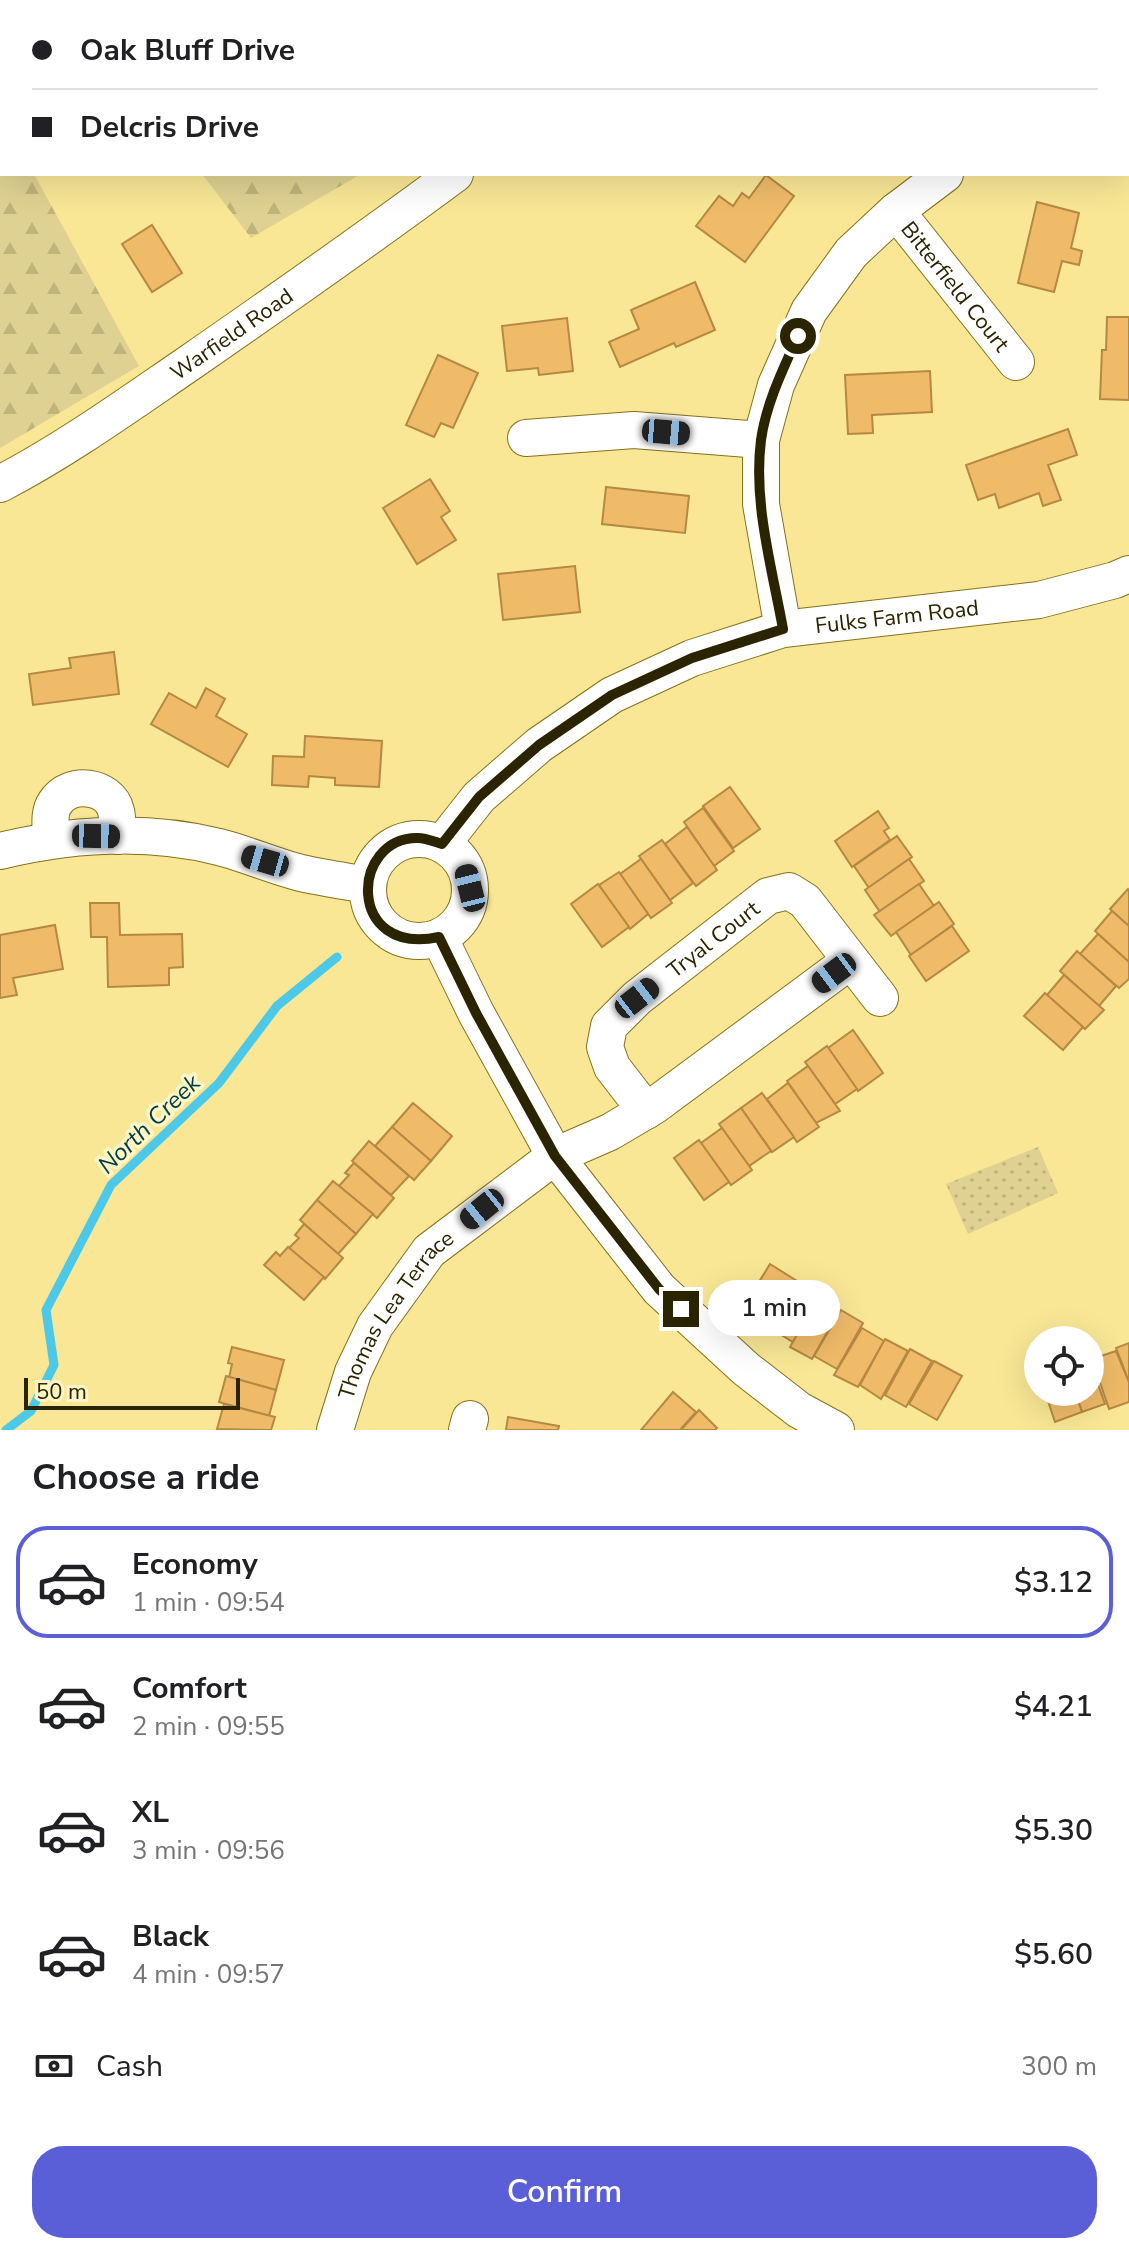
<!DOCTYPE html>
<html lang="en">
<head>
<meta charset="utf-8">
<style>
	body { margin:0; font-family:"Nunito Sans",sans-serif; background:#f2f2f2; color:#202124; height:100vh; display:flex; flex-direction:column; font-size:30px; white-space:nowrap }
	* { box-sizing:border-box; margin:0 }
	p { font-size:26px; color:#757577 }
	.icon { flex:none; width:44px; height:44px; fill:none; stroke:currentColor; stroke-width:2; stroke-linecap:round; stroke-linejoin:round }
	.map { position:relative; height:1430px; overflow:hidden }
	.side { display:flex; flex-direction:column; background:#fff; flex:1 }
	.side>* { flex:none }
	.guide { position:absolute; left:0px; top:0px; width:1130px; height:176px; box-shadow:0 8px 32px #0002; display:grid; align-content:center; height:176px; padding:0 32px; background:#fff }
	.fabs { position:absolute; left:1024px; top:1326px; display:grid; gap:16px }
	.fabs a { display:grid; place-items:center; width:80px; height:80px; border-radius:50%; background:#fff; box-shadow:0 8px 32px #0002; font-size:40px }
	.scale { position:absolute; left:24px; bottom:20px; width:216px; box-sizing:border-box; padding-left:8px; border:4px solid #2b2401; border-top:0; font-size:22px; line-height:28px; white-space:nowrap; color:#2b2401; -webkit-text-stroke:6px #fff5c5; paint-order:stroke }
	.end { position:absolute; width:36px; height:36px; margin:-18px; border:10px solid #2b2401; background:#fff; box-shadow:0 0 0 4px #fff }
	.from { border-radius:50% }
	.bubble { position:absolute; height:56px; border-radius:28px; background:#fff; box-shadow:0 8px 32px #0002; font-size:26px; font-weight:600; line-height:56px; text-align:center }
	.car { position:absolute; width:24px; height:48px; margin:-24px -12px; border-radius:10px; box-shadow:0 0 6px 2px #0007; background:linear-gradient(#222 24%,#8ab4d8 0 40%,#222 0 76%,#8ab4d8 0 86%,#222 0) }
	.guide b { display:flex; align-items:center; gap:28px; height:76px; font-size:30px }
	.guide b+b { border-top:2px solid #e0e0e0 }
	.guide i { width:20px; height:20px; background:#202124 }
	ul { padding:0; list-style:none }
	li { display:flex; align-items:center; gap:24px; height:112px; margin:0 16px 12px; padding:0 16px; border:4px solid transparent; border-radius:32px }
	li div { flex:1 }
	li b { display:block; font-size:30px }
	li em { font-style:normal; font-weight:600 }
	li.active { border-color:#5b5fd7 }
	li>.icon { width:72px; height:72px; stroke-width:1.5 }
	h2 { padding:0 32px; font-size:36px; line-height:96px }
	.pay { display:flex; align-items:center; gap:20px; height:88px; padding:0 32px; font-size:30px }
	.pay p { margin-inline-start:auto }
	.button { display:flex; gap:16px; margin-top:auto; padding:16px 32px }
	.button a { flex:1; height:92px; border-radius:32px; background:#5b5fd7; color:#fff; font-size:32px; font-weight:600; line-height:92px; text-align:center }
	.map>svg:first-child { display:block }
	.green { fill:url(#green-dots) }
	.forest { fill:url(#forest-firs) }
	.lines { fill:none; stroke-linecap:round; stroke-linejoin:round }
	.stream { stroke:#4cc9e8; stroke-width:9 }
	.building { fill:#efbb69; stroke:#b58942; stroke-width:2 }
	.minor-casing { stroke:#83721b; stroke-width:38 }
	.minor { stroke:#fff; stroke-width:36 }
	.route { stroke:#2b2401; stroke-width:10 }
	.labels { text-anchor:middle; stroke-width:7; stroke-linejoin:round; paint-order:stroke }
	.street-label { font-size:22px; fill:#2b2401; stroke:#fff5c5 }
	.water-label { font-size:24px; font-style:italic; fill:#013c49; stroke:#fff5c5 }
</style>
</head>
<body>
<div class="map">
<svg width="1129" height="1430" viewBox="0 0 1129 1430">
	<defs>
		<pattern id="green-dots" width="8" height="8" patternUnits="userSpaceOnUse" patternTransform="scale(2)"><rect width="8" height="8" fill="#dfd191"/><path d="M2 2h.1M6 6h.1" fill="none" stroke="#c0b37b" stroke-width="1.8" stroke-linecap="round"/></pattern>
		<pattern id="forest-firs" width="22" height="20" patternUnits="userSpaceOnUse" patternTransform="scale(2)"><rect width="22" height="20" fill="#dfd191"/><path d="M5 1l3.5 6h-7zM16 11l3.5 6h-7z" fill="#c0b37b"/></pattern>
	</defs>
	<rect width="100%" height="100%" fill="#f9e796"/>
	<polygon class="green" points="1038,1147 1058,1193 968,1234 946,1184"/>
	<g class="forest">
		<polygon points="0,0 246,0 247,2 2,2 0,82"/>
		<polygon points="0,112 2,174 34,174 139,366 0,448"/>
		<polygon points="202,174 361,174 251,238"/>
	</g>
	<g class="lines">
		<polyline class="stream" points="6,1430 31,1411 54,1365 46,1310 111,1185 219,1083 277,1006 337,957"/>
	</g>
	<g class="building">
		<polygon points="766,175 794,196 745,262 696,226 719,196 733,206 742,193 749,198"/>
		<polygon points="1037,202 1079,213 1071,248 1082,251 1079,265 1062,261 1054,292 1018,283"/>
		<polygon points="152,225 182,273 152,292 122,244"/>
		<polygon points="695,282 715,330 676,347 674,343 620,367 609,342 639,329 631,310"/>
		<polygon points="1107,317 1129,317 1129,400 1100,399 1102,350 1106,350"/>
		<polygon points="567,318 573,371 539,375 538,368 507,371 502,326"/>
		<polygon points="438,355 478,373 453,428 441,423 434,437 406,425"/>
		<polygon points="930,371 932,412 872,415 873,433 848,434 845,375"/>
		<polygon points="1068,429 1077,455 1048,465 1061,500 1043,506 1039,493 999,508 995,494 978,500 966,465"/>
		<polygon points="430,479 450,511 441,517 456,540 417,564 383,508"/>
		<polygon points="606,487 689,496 685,533 602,524"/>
		<polygon points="575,566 580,612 503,620 498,574"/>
		<polygon points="114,652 119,694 33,705 29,674 71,668 69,658"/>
		<polygon points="206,688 225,699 216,716 247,734 228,767 151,724 169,693 196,708"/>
		<polygon points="305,736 382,741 379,787 335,785 335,778 309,776 308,787 272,785 273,756 304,757"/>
		<polygon points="730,787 760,829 733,848 703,806"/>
		<polygon points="703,808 734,851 714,866 684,822"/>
		<polygon points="878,811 889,828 884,831 890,840 852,867 835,841"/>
		<polygon points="687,827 717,870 696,886 665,844"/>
		<polygon points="897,836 912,857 869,888 854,866"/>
		<polygon points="662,840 693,883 670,900 639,856"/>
		<polygon points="641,859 672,903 651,918 620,874"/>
		<polygon points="909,859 924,881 880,912 865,890"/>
		<polygon points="619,872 648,914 630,929 599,885"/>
		<polygon points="598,884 629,927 602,947 571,904"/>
		<polygon points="919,884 934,906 891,936 874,915"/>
		<polygon points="1128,889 1129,890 1129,926 1110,909"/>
		<polygon points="939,902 954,924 911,955 896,932"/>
		<polygon points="90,903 119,903 120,935 182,934 183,967 169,968 169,985 108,987 107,937 91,937"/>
		<polygon points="1112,911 1129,926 1129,962 1095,931"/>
		<polygon points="55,925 63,969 13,978 17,995 0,998 0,935"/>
		<polygon points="952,926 969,951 926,981 909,956"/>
		<polygon points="1098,934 1129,962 1129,979 1119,988 1080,954"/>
		<polygon points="1077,951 1116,986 1099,1006 1060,971"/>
		<polygon points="1064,975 1104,1010 1085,1029 1047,995"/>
		<polygon points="1045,993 1083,1027 1063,1050 1024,1016"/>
		<polygon points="853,1030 883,1073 858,1091 828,1048"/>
		<polygon points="827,1046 857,1089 835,1104 805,1062"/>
		<polygon points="808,1066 840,1111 816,1123 787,1081"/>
		<polygon points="788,1083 819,1127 797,1142 767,1099"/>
		<polygon points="762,1093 794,1137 772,1152 741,1108"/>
		<polygon points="413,1103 452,1136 431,1161 392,1127"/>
		<polygon points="741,1108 771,1151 749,1166 719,1124"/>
		<polygon points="392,1127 431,1161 414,1180 375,1146"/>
		<polygon points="722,1128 752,1170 731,1185 701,1143"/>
		<polygon points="699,1140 729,1182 704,1200 674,1158"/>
		<polygon points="369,1141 409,1176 391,1195 352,1161"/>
		<polygon points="354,1163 394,1198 377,1218 339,1186 349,1175 345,1173"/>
		<polygon points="333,1181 373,1214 356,1234 317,1200"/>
		<polygon points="317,1200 356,1234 338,1254 300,1220"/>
		<polygon points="304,1224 343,1258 325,1279 289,1248 299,1238 295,1235"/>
		<polygon points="288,1247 324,1277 304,1300 264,1265 276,1252 280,1256"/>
		<polygon points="770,1264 797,1281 771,1325 743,1308"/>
		<polygon points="797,1281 820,1295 793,1342 770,1328"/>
		<polygon points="816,1301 838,1313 812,1359 790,1347"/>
		<polygon points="841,1310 863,1323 837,1369 814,1356"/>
		<polygon points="862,1328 884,1341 858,1387 834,1375"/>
		<polygon points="885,1339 908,1351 881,1399 860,1385"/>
		<polygon points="1129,1343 1129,1382 1116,1348"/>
		<polygon points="232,1347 284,1360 276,1390 229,1378 232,1364 228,1363"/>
		<polygon points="910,1349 932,1361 906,1407 885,1395"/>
		<polygon points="1116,1351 1129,1382 1129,1402 1109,1409 1092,1359"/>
		<polygon points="934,1361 962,1376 937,1420 909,1404"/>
		<polygon points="1090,1362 1105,1404 1082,1412 1075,1392 1090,1392"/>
		<polygon points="226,1376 276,1390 269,1416 219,1402"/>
		<polygon points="673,1392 696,1412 680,1430 641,1430"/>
		<polygon points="1045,1392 1075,1392 1082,1412 1055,1422"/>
		<polygon points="224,1404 275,1417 271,1430 217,1429"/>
		<polygon points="699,1410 717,1428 715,1430 681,1430"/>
		<polygon points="508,1417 559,1426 558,1430 506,1430"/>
	</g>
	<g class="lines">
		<g class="minor-casing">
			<g id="minor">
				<polyline points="683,2 686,0"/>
				<polyline points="1118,2 1120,0"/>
				<path id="s1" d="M896 211 1016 362"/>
				<polyline points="526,438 634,430 761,440"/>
				<path id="s2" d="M0 484C65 450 125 407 185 366 276 303 366 240 455 174"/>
				<polyline points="783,629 761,504 761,440 776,385 809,311 851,253 896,211 945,174"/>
				<circle cx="419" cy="890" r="51"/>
				<path d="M51 840C51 828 48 813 55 803 69 780 110 785 116 811 118 819 117 828 118 836"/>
				<path id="s3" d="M442 844 479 797 539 745 612 695 692 658 783 629 1039 600 1115 580 1129 574"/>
				<path d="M0 851C71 834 147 829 219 847 247 854 273 866 301 873 323 878 345 881 368 885"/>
				<polyline points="439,937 476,1013 555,1156 659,1289 746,1369 799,1410 836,1430"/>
				<path id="s4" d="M646 1111 612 1067 605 1047 609 1026 637 998 768 896 789 891 805 901 880 998"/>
				<path id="s5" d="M335 1430 353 1372 375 1326 429 1251 555 1156 610 1132 654 1106 850 961"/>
				<polyline points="467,1430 470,1419"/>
			</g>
		</g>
		<use href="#minor" class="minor"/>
	</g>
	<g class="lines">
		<path class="route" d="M681 1309 659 1289 555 1156 476 1013 439 937C346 957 350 837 418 838 426 838 435 842 442 844L479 797 539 745 612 695 692 658 783 629C772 568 753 503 761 440 766 404 783 369 798 336"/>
	</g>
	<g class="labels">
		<g class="street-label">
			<text dy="8" stroke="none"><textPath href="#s1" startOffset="96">Bitterfield Court</textPath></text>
			<text dy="8" stroke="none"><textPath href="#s2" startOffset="276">Warfield Road</textPath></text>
			<text dy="8" stroke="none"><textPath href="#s3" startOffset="526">Fulks Farm Road</textPath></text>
			<text dy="8" stroke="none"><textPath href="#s4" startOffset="234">Tryal Court</textPath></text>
			<text dy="8" stroke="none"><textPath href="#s5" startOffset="132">Thomas Lea Terrace</textPath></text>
		</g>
		<g class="water-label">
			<text transform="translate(149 1124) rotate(-44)" y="8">North Creek</text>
		</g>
	</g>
</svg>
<div class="fabs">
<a><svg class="icon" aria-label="locate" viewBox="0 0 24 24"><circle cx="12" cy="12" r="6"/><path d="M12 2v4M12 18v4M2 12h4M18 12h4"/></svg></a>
</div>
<div class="scale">50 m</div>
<i class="end from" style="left:798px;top:336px"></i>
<i class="end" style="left:681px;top:1309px"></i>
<div class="bubble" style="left:708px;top:1280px;width:132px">1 min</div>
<i class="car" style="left:666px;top:432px;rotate:95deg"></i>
<i class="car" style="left:96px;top:836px;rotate:91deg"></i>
<i class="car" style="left:265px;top:861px;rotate:286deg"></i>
<i class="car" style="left:470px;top:888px;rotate:346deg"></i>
<i class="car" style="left:834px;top:973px;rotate:233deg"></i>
<i class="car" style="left:637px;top:998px;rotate:52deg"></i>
<i class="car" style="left:482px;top:1209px;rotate:231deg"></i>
<div class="guide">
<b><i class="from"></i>Oak Bluff Drive</b>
<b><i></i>Delcris Drive</b>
</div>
</div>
<section class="side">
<h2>Choose a ride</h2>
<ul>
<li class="active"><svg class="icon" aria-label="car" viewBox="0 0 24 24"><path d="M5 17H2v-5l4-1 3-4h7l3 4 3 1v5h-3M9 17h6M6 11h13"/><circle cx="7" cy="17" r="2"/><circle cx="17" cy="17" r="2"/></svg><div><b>Economy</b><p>1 min · 09:54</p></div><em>$3.12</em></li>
<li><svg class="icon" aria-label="car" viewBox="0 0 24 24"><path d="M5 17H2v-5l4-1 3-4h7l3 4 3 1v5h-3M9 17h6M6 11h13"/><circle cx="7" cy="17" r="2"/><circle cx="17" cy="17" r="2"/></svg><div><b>Comfort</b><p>2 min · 09:55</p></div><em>$4.21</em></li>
<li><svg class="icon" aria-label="car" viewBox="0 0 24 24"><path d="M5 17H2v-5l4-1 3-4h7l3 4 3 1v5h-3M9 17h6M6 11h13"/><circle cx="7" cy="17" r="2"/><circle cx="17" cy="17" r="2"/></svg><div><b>XL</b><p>3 min · 09:56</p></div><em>$5.30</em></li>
<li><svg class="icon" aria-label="car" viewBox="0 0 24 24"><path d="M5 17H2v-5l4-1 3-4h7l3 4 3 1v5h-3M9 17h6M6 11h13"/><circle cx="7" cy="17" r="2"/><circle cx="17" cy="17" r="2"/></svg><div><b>Black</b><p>4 min · 09:57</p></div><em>$5.60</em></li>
</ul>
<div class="pay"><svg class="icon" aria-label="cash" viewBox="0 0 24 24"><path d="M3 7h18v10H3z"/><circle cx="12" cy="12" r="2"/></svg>Cash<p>300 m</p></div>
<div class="button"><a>Confirm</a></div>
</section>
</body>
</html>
